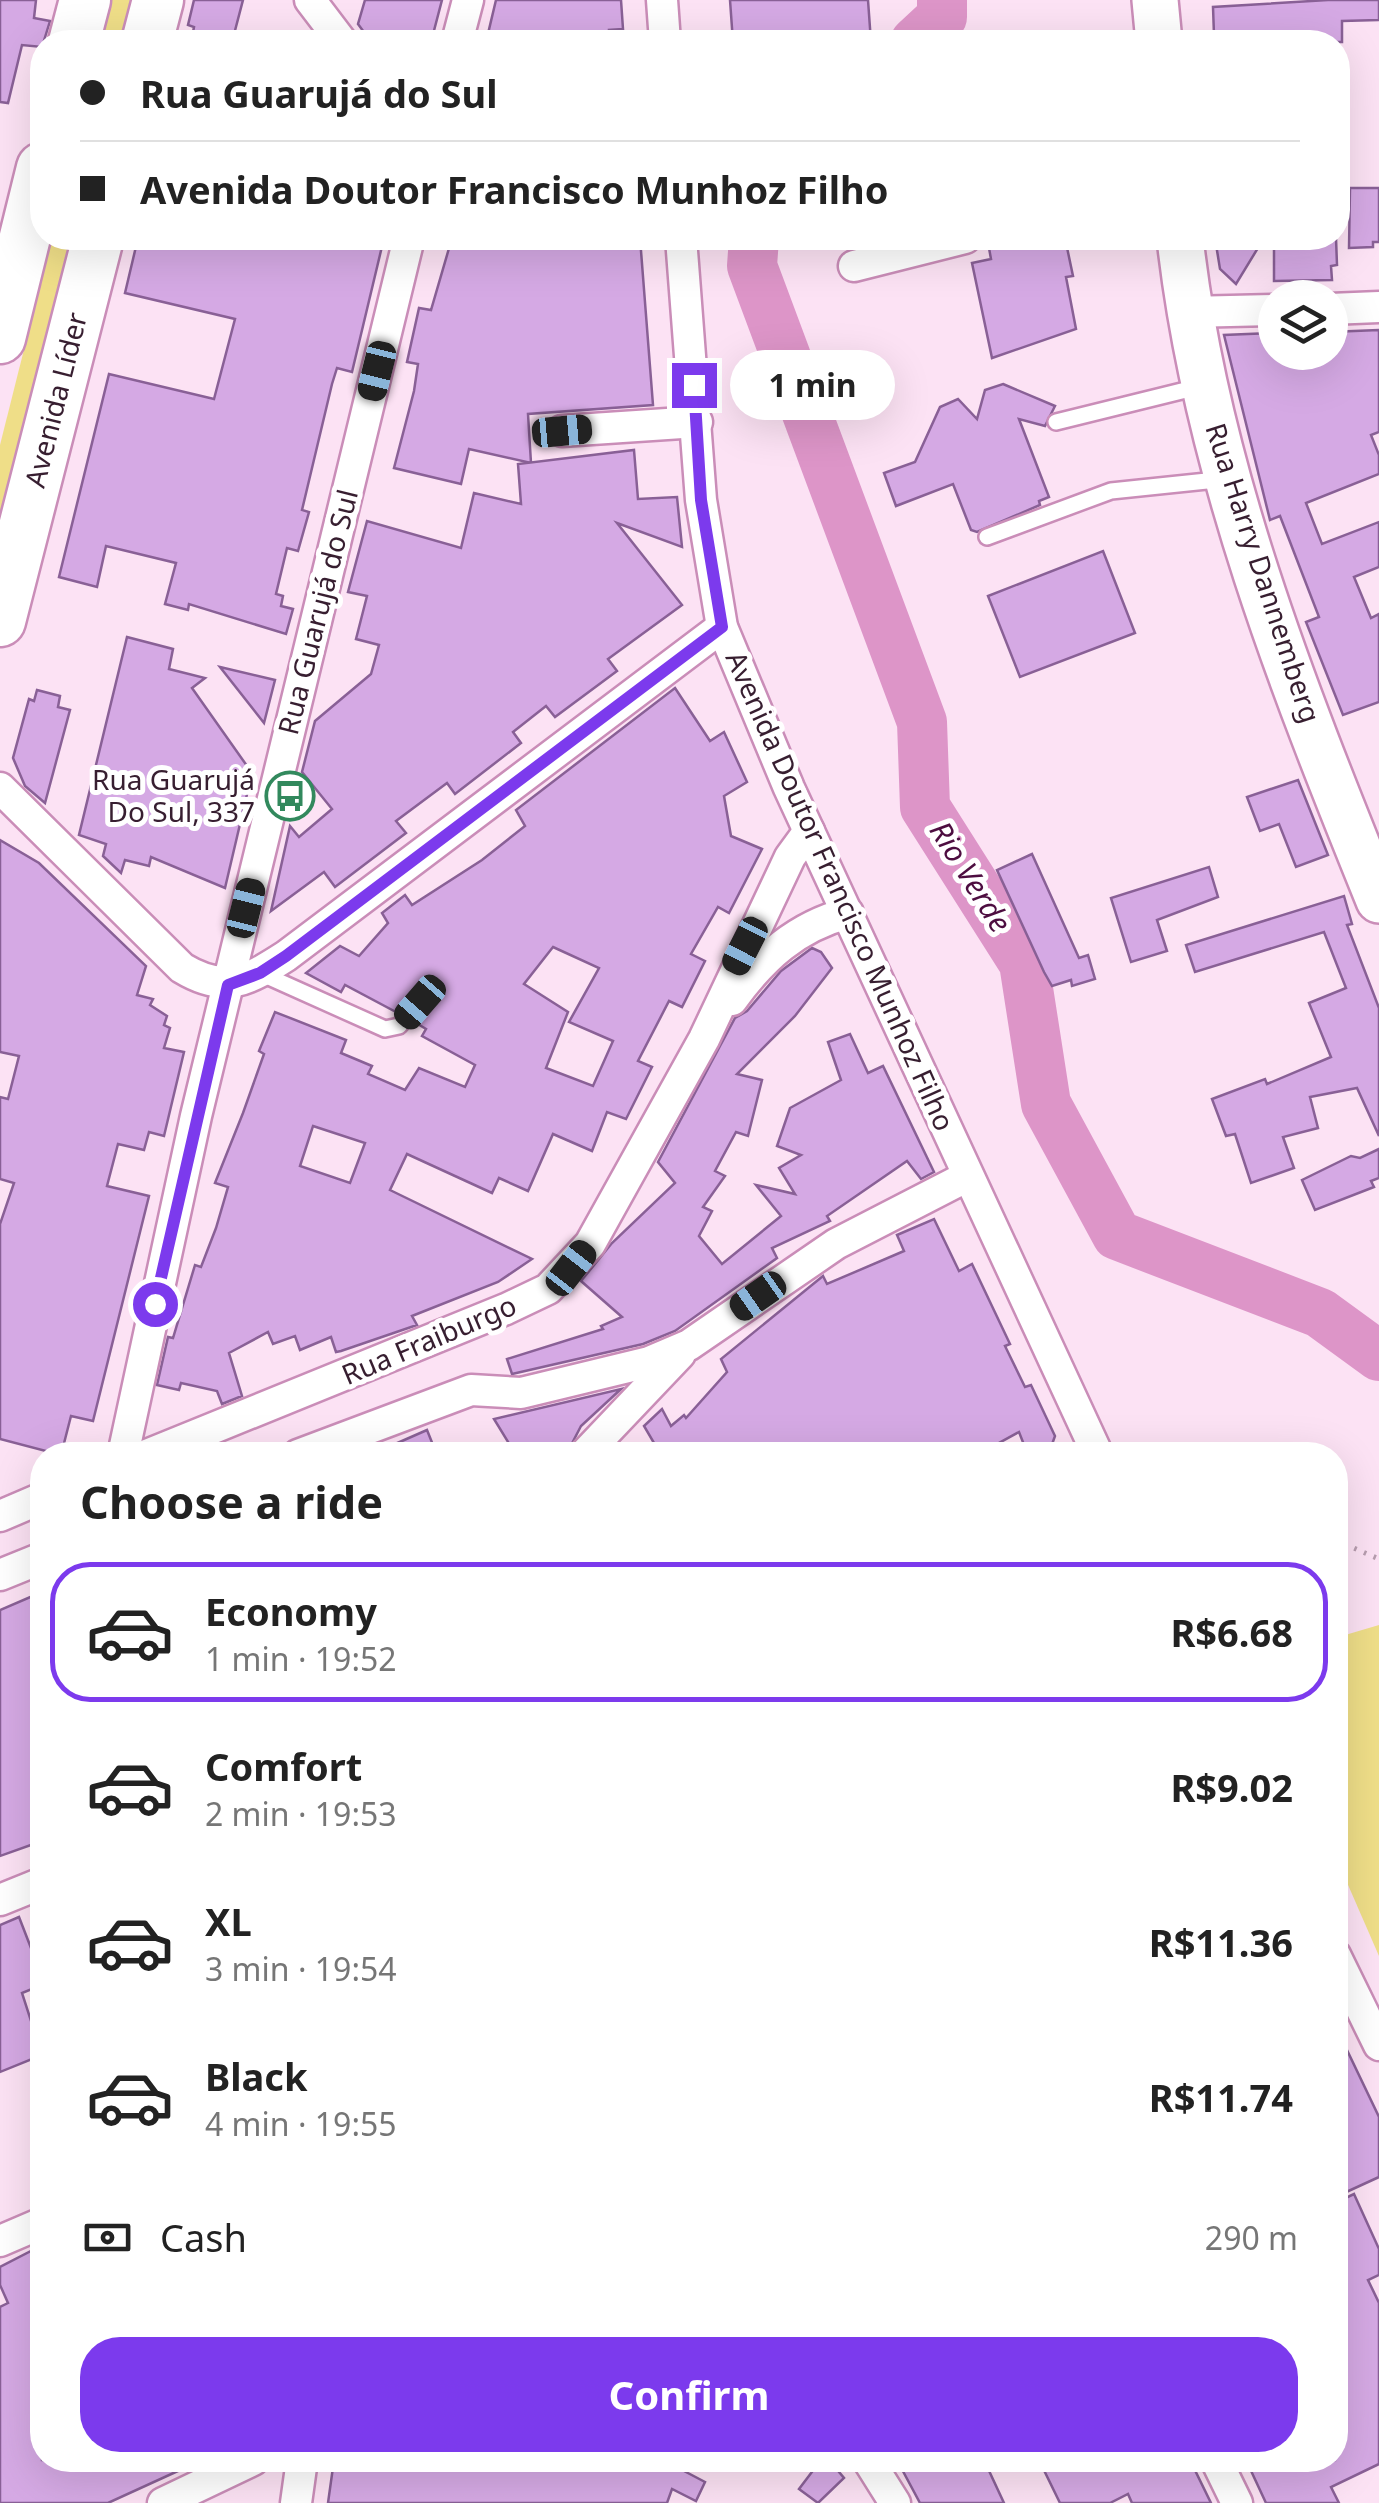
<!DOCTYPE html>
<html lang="en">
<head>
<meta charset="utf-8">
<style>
	body { margin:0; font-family:"Noto Sans",sans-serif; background:#f2f2f2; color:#222; height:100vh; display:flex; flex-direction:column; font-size:38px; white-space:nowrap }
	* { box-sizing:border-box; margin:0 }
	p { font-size:32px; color:#767676 }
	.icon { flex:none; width:55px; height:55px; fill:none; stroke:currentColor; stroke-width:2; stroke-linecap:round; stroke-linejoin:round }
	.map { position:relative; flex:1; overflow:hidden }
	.details { position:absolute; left:30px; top:1442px; width:1318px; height:1030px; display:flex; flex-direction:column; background:#fff; border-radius:40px; box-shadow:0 10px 40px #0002 }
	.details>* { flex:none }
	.guide { position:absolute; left:30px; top:30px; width:1320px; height:220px; border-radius:40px; box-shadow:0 10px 40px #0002; display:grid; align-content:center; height:220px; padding:0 50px; background:#fff }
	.tools { position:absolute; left:1258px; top:280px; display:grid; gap:20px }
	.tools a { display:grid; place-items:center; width:90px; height:90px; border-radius:50%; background:#fff; box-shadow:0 10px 40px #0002; font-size:50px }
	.end { position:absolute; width:45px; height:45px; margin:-22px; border:12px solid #7c3aed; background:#fff; box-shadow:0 0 0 5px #fff }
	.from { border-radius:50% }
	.bubble { position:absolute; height:70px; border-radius:35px; background:#fff; box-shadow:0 10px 40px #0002; font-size:32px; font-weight:700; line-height:70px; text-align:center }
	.car { position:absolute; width:30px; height:60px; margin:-30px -15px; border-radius:12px; box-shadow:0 0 8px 2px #0007; background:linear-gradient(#222 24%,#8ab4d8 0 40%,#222 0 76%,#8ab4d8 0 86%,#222 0) }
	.guide b { display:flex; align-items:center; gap:35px; height:95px; font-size:38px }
	.guide b+b { border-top:2px solid #e0e0e0 }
	.guide i { width:25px; height:25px; background:#222 }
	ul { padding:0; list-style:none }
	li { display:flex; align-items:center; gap:30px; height:140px; margin:0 20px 15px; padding:0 30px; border:5px solid transparent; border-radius:40px }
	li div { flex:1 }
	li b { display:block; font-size:38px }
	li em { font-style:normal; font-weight:700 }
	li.active { border-color:#7c3aed }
	li>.icon { width:90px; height:90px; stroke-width:1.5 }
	h2 { padding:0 50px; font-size:45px; line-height:120px }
	.pay { display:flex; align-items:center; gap:25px; height:110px; padding:0 50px; font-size:38px }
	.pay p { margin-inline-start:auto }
	.action { display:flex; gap:20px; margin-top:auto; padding:20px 50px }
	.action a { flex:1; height:115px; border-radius:40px; background:#7c3aed; color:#fff; font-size:40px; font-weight:700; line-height:115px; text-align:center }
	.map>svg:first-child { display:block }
	.green { fill:#efde88 }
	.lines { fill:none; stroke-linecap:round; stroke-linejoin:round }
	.river { stroke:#dd95c8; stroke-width:50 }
	.building { fill:#d5a9e4; stroke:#896096; stroke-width:2.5; fill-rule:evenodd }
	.service-casing { stroke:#ca8db8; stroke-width:20 }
	.minor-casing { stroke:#ca8db8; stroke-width:35 }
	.secondary-casing { stroke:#ca8db8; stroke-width:50 }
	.primary-casing { stroke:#ca8db8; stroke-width:55 }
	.path { stroke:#b79daf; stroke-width:5; stroke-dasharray:2.5 8; stroke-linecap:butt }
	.service { stroke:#fff; stroke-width:15 }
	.minor { stroke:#fff; stroke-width:30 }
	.secondary { stroke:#fff; stroke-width:45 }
	.primary { stroke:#fff; stroke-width:50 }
	.route { stroke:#7c3aed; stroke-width:12 }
	.labels { text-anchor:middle; stroke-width:10; stroke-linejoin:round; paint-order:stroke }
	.street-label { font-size:28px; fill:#371e30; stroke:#fff }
	.poi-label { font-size:28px; fill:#371e30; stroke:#fff; text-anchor:end }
	.water-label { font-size:30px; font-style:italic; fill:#4d0d40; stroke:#fff }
</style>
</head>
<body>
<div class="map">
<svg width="1379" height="2503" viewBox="0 0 1379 2503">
	<rect width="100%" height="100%" fill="#fce2f4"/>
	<g class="green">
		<polygon points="112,0 130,0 120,42 101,42"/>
		<polygon points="52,238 70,238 0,516 0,445"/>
		<polygon points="1379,1625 1379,1956 1335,1855 1335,1638"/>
	</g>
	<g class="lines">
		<g class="river">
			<polyline points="915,42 942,17 942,0"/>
			<polyline points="754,238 752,266 922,722 925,807 1024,963 1046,1104 1117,1235 1320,1313 1379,1356"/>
		</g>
	</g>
	<g class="building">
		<polygon points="0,0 36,0 34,18 50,21 42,47 22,45 8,103 0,102"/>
		<polygon points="194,0 243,0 232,42 191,42 194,27 188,25"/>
		<polygon points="365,0 442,0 431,42 376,42 377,38 366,35 358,24"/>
		<polygon points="496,0 621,0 623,29 609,30 610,42 543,42 542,34 487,38"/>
		<polygon points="730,0 868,0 871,42 733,42"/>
		<polygon points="1328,0 1379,0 1379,20 1342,21 1342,42 1251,42 1250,35 1214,35 1213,7"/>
		<polygon points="1350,188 1379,188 1379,242 1373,242 1373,247 1349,248"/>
		<polygon points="138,238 384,238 352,372 337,368 332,384 302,510 309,512 298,551 287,548 276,594 283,596 281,606 293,609 286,634 189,604 188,610 165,604 176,563 106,546 97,587 59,577 109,374 214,399 235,319 125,293"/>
		<polygon points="452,238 640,238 653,405 528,414 531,463 469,449 461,484 394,468 414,391 418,364 407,362 419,308 431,310"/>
		<polygon points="1041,238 1065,238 1073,276 1066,277 1076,329 992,358 972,263 991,259 989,248"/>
		<polygon points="1215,238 1264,238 1236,284 1220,269"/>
		<polygon points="1274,238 1336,238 1337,265 1331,266 1332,280 1274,281"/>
		<polygon points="1379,330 1379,432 1371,435 1379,455 1379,474 1306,503 1322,544 1379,522 1379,567 1354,577 1371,618 1379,614 1379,702 1343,715 1306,622 1319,617 1280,516 1270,520 1224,335 1275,333 1275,352 1330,352 1330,332"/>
		<polygon points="1003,384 1055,406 1045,426 1019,419 1049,497 1039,501 1040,505 977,532 971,530 953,484 896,506 884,473 915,462 940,407 958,399 977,419 985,390"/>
		<polygon points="634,450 638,499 677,497 682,547 617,523 682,605 608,659 617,671 555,717 546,706 513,732 521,743 455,794 447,783 396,821 406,833 335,887 324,872 271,911 290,826 299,837 332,809 302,772 315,721 371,674 379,645 356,639 367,596 348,592 367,521 461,548 474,493 521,504 518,464"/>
		<polygon points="1103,551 1135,633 1020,677 988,596"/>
		<polygon points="127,637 173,649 169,669 205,678 192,688 252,773 225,888 151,857 149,866 125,860 121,873 103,856 106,844 79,835"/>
		<polygon points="220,667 275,680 264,723"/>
		<path d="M675 688 710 741 724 732 747 782 724 796 731 836 762 849 729 913 718 907 691 954 705 961 682 1007 669 1001 638 1061 652 1067 626 1119 607 1112 592 1151 553 1134 528 1191 499 1178 492 1193 407 1154 390 1190 532 1259 498 1282 412 1316 417 1325 341 1351 336 1352 331 1337 300 1350 295 1336 273 1344 268 1332 229 1353 242 1396 222 1404 217 1391 181 1383 179 1390 157 1385 168 1337 173 1338 195 1265 201 1267 216 1228 228 1187 215 1183 243 1113 264 1054 259 1051 275 1012 346 1040 341 1053 372 1066 368 1074 405 1090 419 1068 465 1087 475 1065 422 1036 426 1029 416 1023 431 1005 427 993 416 992 396 1012 345 985 341 992 306 973 340 946 359 956 388 923 382 913 405 895 412 905 482 860 525 826 516 810ZM553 947 599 968 569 1022 613 1041 593 1086 546 1068 568 1012 524 984ZM313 1126 365 1143 350 1183 300 1166Z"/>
		<polygon points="37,690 60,696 58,707 70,710 45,803 25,786 13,758 29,699 34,701"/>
		<polygon points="1298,780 1328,855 1296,867 1279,824 1260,831 1247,797"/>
		<polygon points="0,840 39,863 146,966 137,995 153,999 150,1005 167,1016 164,1025 170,1028 164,1048 184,1052 164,1136 149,1132 144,1150 118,1144 107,1186 149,1196 93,1421 71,1416 61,1455 0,1439 0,1224 14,1183 0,1179 0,1097 8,1099 19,1056 0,1052"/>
		<polygon points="1032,854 1079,958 1088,955 1095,979 1072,986 1071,980 1052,986 1044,972 997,870"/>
		<polygon points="1209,867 1218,897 1157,920 1167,951 1131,962 1111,898"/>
		<polygon points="1344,896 1352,924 1347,925 1379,1008 1379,1136 1357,1088 1310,1097 1318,1128 1283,1137 1294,1168 1251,1183 1235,1134 1226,1136 1212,1099 1265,1079 1267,1084 1331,1057 1309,1003 1346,988 1324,932 1195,972 1186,945"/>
		<polygon points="812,948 821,952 832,968 795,1016 737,1074 762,1080 748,1136 736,1132 715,1171 725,1176 703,1207 712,1211 699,1236 722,1264 781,1216 756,1185 795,1194 779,1168 801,1155 777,1146 790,1108 841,1080 828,1042 850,1034 868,1073 883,1066 934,1172 921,1179 907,1161 827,1216 830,1221 772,1248 777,1258 675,1331 643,1344 512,1374 507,1359 603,1329 601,1326 622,1317 581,1281 612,1243 675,1183 658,1162 735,1018 747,1011 781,971"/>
		<polygon points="1379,1149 1379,1178 1371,1181 1374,1187 1315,1210 1302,1180 1351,1156 1360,1158"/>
		<polygon points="934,1219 959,1271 972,1264 1010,1344 1005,1346 1025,1387 1031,1385 1055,1436 1050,1450 1028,1455 1019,1432 977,1455 661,1455 644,1426 662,1409 671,1426 684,1415 686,1418 727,1372 721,1359 823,1276 827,1284 904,1251 897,1235"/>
		<polygon points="621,1389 581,1426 566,1455 516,1455 494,1419"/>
		<polygon points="427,1430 437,1455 370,1455"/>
		<polygon points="42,1592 42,1841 0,1856 0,1610"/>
		<polygon points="19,1917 31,1948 42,1943 42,1985 22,1993 42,2055 0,2072 0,1925"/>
		<polygon points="1335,2025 1379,2117 1379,2177 1342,2194 1335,2178"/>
		<polygon points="1354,2194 1379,2249 1379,2275 1368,2280 1379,2303 1379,2464 1331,2487 1339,2503 1266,2503 1246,2460 1335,2460 1335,2203"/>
		<polygon points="31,2251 42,2278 42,2460 202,2460 108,2503 0,2503 0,2307 8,2303 0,2285 0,2267"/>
		<polygon points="334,2460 555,2460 581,2464 582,2460 663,2460 705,2482 696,2501 672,2489 667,2503 328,2503"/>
		<polygon points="821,2460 829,2460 844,2478 818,2503 799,2489"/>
		<polygon points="897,2460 984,2460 1004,2503 920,2503"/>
		<polygon points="1039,2460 1190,2460 1211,2503 1132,2503 1128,2494 1110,2503 1060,2503"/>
	</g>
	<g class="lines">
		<g class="service-casing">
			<g id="service">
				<polyline points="1056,422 1202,386"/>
				<polyline points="987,537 1111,491 1226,479"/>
				<polyline points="260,973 385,1029 399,1026 420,1002"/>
			</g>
		</g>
		<g class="minor-casing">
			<g id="minor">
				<polyline points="310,0 342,42"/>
				<polyline points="662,0 665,42"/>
				<polyline points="457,42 468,0"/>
				<polyline points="681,238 701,500 722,627 789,788 1098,1455"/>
				<polyline points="854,266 965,238"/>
				<polyline points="1330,309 1379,307"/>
				<polyline points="1188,312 1275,310"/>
				<polyline points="562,431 697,422"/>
				<path d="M0 788 182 968C225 994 247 981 286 956L722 627"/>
				<path d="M732 1000C763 957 796 927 848 913"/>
				<polyline points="123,1455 196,1116 409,238"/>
				<polyline points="147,1455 506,1309 548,1289 590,1244 704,1039 790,857 809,831"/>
				<polyline points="298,1455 471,1390 521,1393 649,1362 689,1345 836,1244 968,1176"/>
				<polyline points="584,1455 680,1354"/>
				<polyline points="0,1516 42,1498"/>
				<polyline points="0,1575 42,1558"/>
				<polyline points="0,1900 42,1883"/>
				<polyline points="1335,1955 1379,2045"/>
				<polyline points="0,2241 42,2223"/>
				<polyline points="868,2460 895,2503"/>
				<polyline points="1216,2460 1237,2503"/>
				<polyline points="163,2503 253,2460"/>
				<polyline points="296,2503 302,2460"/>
			</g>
		</g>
		<g class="secondary-casing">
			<g id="secondary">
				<polyline points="1155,0 1159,42"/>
				<path d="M1180 238C1205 466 1293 688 1379 900"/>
			</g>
		</g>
		<g class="primary-casing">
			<g id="primary">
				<polyline points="74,42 85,0"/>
				<polyline points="147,42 158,0"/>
				<polyline points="0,338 42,168"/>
				<polyline points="0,621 98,238"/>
			</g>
		</g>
		<polyline class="path" points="1335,1540 1379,1559"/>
		<use href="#service" class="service"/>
		<use href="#minor" class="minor"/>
		<use href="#secondary" class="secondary"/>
		<use href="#primary" class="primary"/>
	</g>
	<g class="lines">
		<polyline class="route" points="155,1304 228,985 260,973 286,956 722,627 701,500 694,385"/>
	</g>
	<defs>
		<g id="bus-ring" transform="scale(2.5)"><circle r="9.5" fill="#fff" stroke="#32895d" stroke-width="1.5"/><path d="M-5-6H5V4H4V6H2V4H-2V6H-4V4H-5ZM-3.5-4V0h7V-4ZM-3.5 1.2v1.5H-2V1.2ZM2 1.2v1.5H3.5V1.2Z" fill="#32895d"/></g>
	</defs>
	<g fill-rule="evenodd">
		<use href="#bus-ring" x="290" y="796"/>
	</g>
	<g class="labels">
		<g class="street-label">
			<text transform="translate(56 400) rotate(-76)" y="10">Avenida Líder</text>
			<text transform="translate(1263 573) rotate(72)" y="10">Rua Harry Dannemberg</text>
			<text transform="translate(318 612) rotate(-76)" y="10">Rua Guarujá do Sul</text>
			<text transform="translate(840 891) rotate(66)" y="10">Avenida Doutor Francisco Munhoz Filho</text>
			<text transform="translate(429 1340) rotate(-23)" y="10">Rua Fraiburgo</text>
		</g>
		<g class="poi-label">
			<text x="255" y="790">Rua Guarujá<tspan x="255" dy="32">Do Sul, 337</tspan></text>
		</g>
		<g class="water-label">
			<text transform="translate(970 877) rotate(58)" y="10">Rio Verde</text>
		</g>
	</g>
</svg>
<div class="tools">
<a><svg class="icon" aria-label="layers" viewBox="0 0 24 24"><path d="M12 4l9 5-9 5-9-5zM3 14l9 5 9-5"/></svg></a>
</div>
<i class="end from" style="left:155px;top:1304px"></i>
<i class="end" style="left:694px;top:385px"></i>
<div class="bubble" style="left:730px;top:350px;width:165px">1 min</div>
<i class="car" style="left:377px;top:371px;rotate:194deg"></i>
<i class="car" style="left:562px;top:431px;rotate:85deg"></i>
<i class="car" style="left:246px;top:908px;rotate:14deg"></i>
<i class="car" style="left:745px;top:946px;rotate:207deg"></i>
<i class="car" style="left:420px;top:1002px;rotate:221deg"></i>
<i class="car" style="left:571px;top:1268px;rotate:38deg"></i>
<i class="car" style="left:758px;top:1296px;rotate:235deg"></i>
<div class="guide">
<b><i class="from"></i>Rua Guarujá do Sul</b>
<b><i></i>Avenida Doutor Francisco Munhoz Filho</b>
</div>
<section class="details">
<h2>Choose a ride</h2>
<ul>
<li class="active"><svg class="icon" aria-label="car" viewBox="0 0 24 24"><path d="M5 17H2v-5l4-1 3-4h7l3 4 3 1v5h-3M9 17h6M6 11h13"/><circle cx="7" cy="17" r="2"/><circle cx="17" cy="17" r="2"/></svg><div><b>Economy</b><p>1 min · 19:52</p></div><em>R$6.68</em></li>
<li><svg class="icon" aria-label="car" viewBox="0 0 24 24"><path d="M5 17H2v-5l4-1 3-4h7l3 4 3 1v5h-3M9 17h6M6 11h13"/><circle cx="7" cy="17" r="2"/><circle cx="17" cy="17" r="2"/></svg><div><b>Comfort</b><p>2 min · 19:53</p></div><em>R$9.02</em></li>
<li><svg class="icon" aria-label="car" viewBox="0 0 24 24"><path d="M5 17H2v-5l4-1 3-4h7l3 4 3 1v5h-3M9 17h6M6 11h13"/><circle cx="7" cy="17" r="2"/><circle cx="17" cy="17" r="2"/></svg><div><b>XL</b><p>3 min · 19:54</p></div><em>R$11.36</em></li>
<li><svg class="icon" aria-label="car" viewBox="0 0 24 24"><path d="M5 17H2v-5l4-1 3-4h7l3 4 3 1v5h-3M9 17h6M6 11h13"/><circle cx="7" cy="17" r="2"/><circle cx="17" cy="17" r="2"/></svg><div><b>Black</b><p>4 min · 19:55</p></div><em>R$11.74</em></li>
</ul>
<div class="pay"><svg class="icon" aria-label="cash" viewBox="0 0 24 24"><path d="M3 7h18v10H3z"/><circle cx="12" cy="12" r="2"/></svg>Cash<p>290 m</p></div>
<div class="action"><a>Confirm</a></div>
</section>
</div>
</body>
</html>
